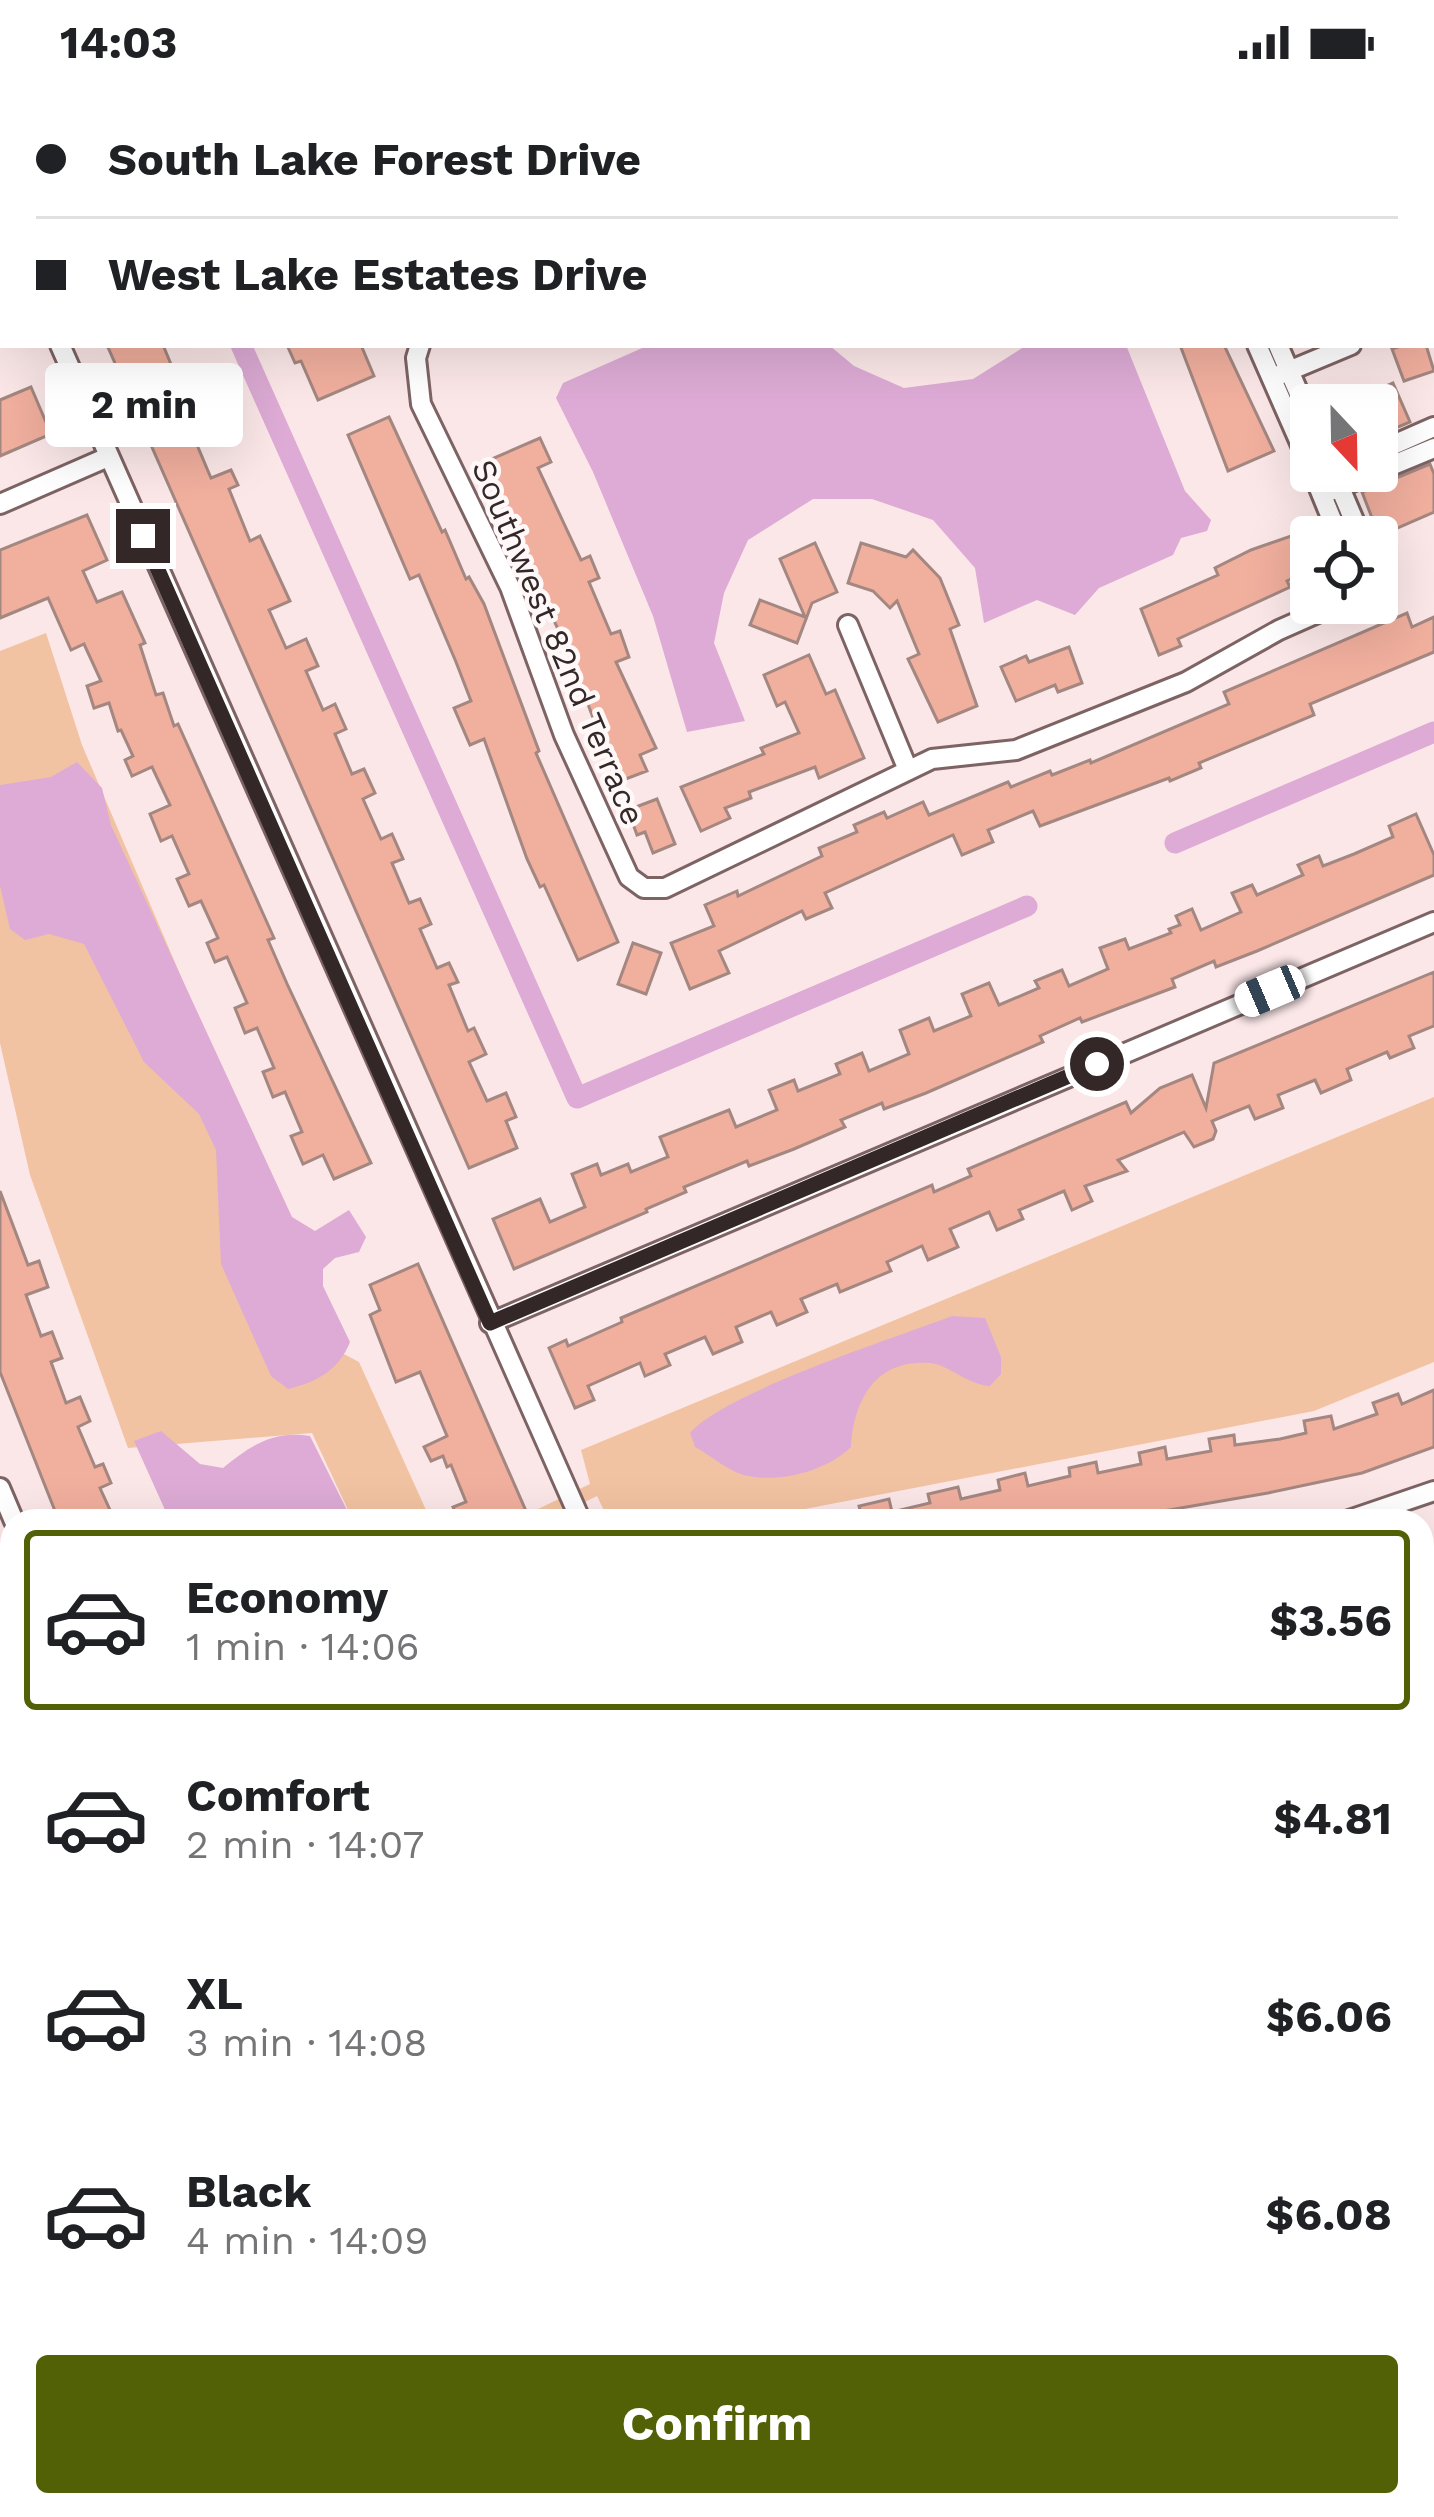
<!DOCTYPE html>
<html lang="en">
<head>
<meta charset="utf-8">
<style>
	body { margin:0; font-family:"Work Sans",sans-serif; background:#f6f6f6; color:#202124; height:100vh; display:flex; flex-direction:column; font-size:45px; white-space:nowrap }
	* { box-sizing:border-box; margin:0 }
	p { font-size:39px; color:#757577 }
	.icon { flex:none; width:66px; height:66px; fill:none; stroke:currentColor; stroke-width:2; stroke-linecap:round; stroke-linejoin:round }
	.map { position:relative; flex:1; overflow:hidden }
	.panel { position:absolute; left:0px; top:1425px; width:1434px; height:1008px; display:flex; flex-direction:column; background:#fff; border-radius:36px 36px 0 0; box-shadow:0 12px 48px #0002 }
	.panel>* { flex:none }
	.guide { position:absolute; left:0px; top:0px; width:1434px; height:264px; box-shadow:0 12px 48px #0002; display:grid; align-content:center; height:264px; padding:0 36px; background:#fff }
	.needle { width:78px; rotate:158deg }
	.tools { position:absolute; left:1290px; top:300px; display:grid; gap:24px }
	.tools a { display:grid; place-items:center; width:108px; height:108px; border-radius:12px; background:#fff; box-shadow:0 12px 48px #0002; font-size:60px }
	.end { position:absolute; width:54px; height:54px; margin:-27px; border:15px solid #332727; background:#fff; box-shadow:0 0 0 6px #fff }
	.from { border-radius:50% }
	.bubble { position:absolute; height:84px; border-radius:12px; background:#fff; box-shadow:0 12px 48px #0002; font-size:39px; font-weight:700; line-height:84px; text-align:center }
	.car { position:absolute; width:36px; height:72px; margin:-36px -18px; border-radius:15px; box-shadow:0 0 9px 3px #0007; background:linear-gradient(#fff 24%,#345 0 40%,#fff 0 76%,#345 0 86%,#fff 0) }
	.guide b { display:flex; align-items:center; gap:42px; height:114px; font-size:45px }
	.guide b+b { border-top:3px solid #e0e0e0 }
	.guide i { width:30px; height:30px; background:#202124 }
	ul { padding:21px 0 0; list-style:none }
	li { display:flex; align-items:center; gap:36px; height:180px; margin:0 24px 18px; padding:0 12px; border:6px solid transparent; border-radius:12px }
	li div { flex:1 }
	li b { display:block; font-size:45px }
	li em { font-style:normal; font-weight:700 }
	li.selected { border-color:#526105 }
	li>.icon { width:108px; height:108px; stroke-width:1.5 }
	.action { display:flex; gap:24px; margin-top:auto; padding:24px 36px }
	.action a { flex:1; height:138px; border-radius:12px; background:#526105; color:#fff; font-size:48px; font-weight:700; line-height:138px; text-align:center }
	.status { display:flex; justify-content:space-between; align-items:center; height:84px; padding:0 60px; background:#fff; direction:ltr }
	.status svg { height:33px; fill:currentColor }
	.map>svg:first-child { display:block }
	.green { fill:#f2c3a2 }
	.water { fill:#ddabd5 }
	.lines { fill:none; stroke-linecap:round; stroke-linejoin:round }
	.canal { stroke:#ddabd5; stroke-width:21 }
	.building { fill:#f1af9e; stroke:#a38780; stroke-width:3 }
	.service-casing { stroke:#7e6364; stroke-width:15 }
	.minor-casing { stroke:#7e6364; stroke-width:24 }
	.service { stroke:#fff; stroke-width:9 }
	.minor { stroke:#fff; stroke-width:18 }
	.route { stroke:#332727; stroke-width:15 }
	.labels { text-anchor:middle; stroke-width:9; stroke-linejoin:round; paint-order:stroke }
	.street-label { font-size:33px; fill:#332727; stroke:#fff8f8 }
</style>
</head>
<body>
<div class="status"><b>14:03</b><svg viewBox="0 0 49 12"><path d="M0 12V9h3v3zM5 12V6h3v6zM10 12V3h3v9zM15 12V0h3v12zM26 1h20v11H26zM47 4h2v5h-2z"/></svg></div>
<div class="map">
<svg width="1434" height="2433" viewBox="0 0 1434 2433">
	<rect width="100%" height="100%" fill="#fbe7e8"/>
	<g class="green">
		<polygon points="46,549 82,661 342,1269 359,1278 431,1437 338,1437 349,1428 312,1349 128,1364 30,1091 0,959 0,567"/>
		<polygon points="1434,1013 1434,1278 1314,1327 743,1437 609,1437 597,1412 546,1437 513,1437 590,1400 581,1366"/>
		<polygon points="0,2256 12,2264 12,2421 117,2421 89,2433 0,2433"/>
	</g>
	<g class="water">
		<polygon points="649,261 829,261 854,282 904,304 973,295 1027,261 1126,261 1185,407 1211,436 1207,447 1181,454 1173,471 1099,504 1075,531 1037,516 984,539 975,484 933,436 872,415 813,415 748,456 724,509 714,559 745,637 687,648 653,532 593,388 556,314 563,299"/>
		<path d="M77 678 102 704 111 741 292 1133 315 1147 349 1126 366 1153 359 1168 335 1174 323 1185V1202L350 1258C339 1286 317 1298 288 1305L271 1292 221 1180 216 1066 199 1030 144 978 84 860 49 850 25 856 10 845 0 802V701L51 693Z"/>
		<path d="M952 1232 985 1234 1001 1273V1290L990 1302C965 1300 950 1281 930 1279 875 1275 854 1316 851 1363 827 1387 778 1400 744 1391 728 1387 710 1371 695 1363L690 1349C725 1308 895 1254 952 1232Z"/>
		<path d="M161 1347 200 1380 223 1384C250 1362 273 1346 310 1352L347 1426 329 1437H170L134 1357Z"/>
		<polygon points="0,1731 12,1746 12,1916 0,1916"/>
		<polygon points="709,2421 942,2421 940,2433 714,2433"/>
	</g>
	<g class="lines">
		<g class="canal">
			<polyline points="125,0 126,3"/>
			<polyline points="241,261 577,1014 1027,822"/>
			<polyline points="1175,759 1434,648"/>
		</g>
	</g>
	<g class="building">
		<polygon points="107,261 163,261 180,302 191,298 202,323 192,328 203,353 195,356 211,394 231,386 238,401 229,405 250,457 260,452 290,517 269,526 286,564 306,555 318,582 306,587 323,626 335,620 346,645 335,650 352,690 364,685 375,709 363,715 381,755 392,750 403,775 392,779 409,819 420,815 431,840 420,845 437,884 449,879 458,898 449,901 468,947 474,944 486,970 469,978 487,1017 506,1009 516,1033 506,1037 517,1064 469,1084"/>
		<polygon points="287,261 361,261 374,292 318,316 301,277 295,279"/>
		<polygon points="1180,261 1224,261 1274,367 1228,387"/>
		<polygon points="1403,261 1426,261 1434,287 1404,297 1392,265"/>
		<polygon points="1393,299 1410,338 1377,352 1377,321 1342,321"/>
		<polygon points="31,303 51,350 0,372 0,316"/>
		<polygon points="389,333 442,448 445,446 466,495 469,493 484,520 539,667 536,669 618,858 578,876 544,801 540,803 527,775 484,655 470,661 454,624 471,617 456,578 419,491 410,495 348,351"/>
		<polygon points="540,354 551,378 538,384 581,476 590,472 599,494 589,498 611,550 620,547 629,573 616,578 656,664 640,671 647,687 623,696 612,669 607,671 568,567 496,410 501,408 487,377"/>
		<polygon points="1430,380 1434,390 1434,428 1379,452 1362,408"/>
		<polygon points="87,431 107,476 83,487 97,518 122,508 145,559 140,561 156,611 163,609 174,642 178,640 265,834 274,854 268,856 288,902 371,1079 334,1095 323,1071 303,1080 291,1052 302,1048 285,1008 273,1013 263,988 274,984 257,944 245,949 235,924 247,919 227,873 215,878 207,859 218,854 201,817 189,822 177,795 189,790 172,752 161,757 150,730 170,721 152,683 132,692 125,676 133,672 121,646 118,647 109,619 94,624 87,602 101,597 84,560 71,566 48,514 0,534 0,466"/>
		<polygon points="1311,445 1311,486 1287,497 1290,503 1178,555 1181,562 1159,571 1141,525 1218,491 1215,484 1251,466"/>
		<polygon points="815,459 837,508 812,519 797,559 750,541 760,516 805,533 780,475"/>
		<polygon points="861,459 906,473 913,466 940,494 959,541 950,545 977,622 938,638 908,575 919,570 897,517 890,524 873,507 848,499"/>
		<polygon points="1407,529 1412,543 1434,533 1434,568 1310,620 1314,631 1199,679 1201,684 1170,697 1169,694 1040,742 1033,727 988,746 993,758 962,771 953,751 904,773 825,809 832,824 806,835 802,827 719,867 729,889 690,905 671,859 714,842 705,821 737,807 738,812 822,772 819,764 857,748 854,741 884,728 887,734 923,718 929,731 1008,698 1011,703 1050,687 1052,691 1090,676 1091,679 1229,620 1224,608"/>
		<polygon points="1069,563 1082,599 1058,608 1055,601 1016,617 1001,583 1026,572 1029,578"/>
		<polygon points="809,571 826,610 835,606 864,674 819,694 815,683 749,708 751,714 725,724 730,734 701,747 681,703 764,670 761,664 799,649 785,618 777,622 764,591"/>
		<polygon points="657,715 675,760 653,769 645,748 637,751 628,726"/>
		<polygon points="1416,730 1434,771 1434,791 1257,867 1216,883 1214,877 1172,895 1175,903 1082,938 1080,934 1040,952 1043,958 926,1009 884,1025 882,1019 841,1036 845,1043 794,1065 749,1082 747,1077 684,1103 686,1108 646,1125 647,1128 514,1185 493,1135 540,1115 550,1138 585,1123 572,1090 597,1080 601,1091 628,1080 631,1088 668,1073 660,1053 729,1026 736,1043 777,1026 769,1006 794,996 798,1007 840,990 836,980 862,969 869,987 909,970 900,946 929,934 934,947 971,932 962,910 989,899 999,921 1039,904 1035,897 1062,886 1069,902 1108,885 1100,864 1125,855 1129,865 1171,849 1169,845 1180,841 1176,832 1192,825 1201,846 1241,828 1232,809 1252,801 1257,811 1303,791 1298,781 1319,772 1323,782 1354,770 1393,753 1389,742"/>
		<polygon points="633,859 661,869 646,910 618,900"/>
		<polygon points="1434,888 1434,942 1409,952 1414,964 1390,974 1387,968 1347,985 1351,996 1321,1009 1315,996 1278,1011 1283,1024 1255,1035 1249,1022 1212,1037 1216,1047 1213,1055 1194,1063 1184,1048 1118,1076 1127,1087 1085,1102 1092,1117 1072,1126 1064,1107 1019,1126 1023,1135 997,1146 989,1128 950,1145 958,1163 928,1176 922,1162 887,1178 891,1187 840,1208 837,1200 801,1215 807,1228 777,1241 771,1228 736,1243 742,1258 713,1270 705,1253 665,1270 670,1281 645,1292 640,1279 588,1302 594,1316 575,1324 549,1264 566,1256 568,1262 622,1238 621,1234 932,1101 934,1108 971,1092 968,1085 1126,1018 1131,1029 1160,1004 1192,991 1206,1024 1214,979"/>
		<polygon points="0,1107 28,1181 39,1177 48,1203 26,1211 41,1252 52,1248 62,1274 51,1278 66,1319 80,1313 90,1337 78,1343 95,1383 103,1380 111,1399 100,1404 115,1437 59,1437 0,1288"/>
		<polygon points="418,1180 526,1427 503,1437 459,1437 453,1423 466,1418 451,1381 447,1383 443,1372 431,1377 424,1363 447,1352 420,1288 396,1298 370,1231 380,1226 370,1201"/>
		<polygon points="1434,1306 1434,1363 1362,1389 1268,1409 1105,1437 863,1437 859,1422 889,1415 892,1428 930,1419 928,1410 958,1403 961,1415 1000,1406 998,1396 1025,1389 1028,1402 1070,1392 1069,1384 1096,1378 1098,1389 1141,1380 1139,1369 1165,1363 1167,1375 1211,1367 1209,1355 1234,1351 1235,1361 1280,1355 1306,1349 1304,1337 1331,1332 1334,1345 1377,1330 1373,1319 1398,1310 1402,1320"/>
	</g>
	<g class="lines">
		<g class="service-casing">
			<g id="service">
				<polyline points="414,2421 419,2433"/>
				<polyline points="1199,2433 1223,2429 1227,2433"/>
			</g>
		</g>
		<g class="minor-casing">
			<g id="minor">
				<polyline points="619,0 621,3"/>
				<polyline points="1371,0 1372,3"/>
				<polyline points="1403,0 1404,3"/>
				<polyline points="327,3 334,0"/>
				<polyline points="914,3 921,0"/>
				<polyline points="959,3 966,0"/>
				<polyline points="1229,3 1229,0"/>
				<polyline points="1431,64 1434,71"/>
				<polyline points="1431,136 1434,143"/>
				<polyline points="0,168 3,168"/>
				<polyline points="60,261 581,1437"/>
				<polyline points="420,261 416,274 421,320 510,503 564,651 629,793 644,804 665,804 932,675 1016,666 1186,598 1279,546 1340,519"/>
				<polyline points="1257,261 1311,384"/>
				<polyline points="1278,261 1311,337"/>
				<polyline points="1272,294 1351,261"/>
				<polyline points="1377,368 1434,343"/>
				<polyline points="1312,387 1339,453"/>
				<polyline points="1333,387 1361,453"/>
				<polyline points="1323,410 1434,364"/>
				<polyline points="0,420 108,373"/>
				<polyline points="848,541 908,686"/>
				<polyline points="490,1239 1434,838"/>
				<polyline points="0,1404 14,1437"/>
				<polyline points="1346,1437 1434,1407"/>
				<polyline points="230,2421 236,2433"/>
				<polyline points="513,2421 518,2433"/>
				<polyline points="576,2421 581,2433"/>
				<polyline points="1156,2421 1161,2433"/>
				<polyline points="180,2433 208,2421"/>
				<polyline points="264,2433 293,2421"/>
			</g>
		</g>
		<use href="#service" class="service"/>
		<use href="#minor" class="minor"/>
	</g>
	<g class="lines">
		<polyline class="route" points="143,452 490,1239 1097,980"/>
	</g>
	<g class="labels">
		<g class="street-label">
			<text transform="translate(559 558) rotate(67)" y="12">Southwest 82nd Terrace</text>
		</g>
	</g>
</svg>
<div class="tools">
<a><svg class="needle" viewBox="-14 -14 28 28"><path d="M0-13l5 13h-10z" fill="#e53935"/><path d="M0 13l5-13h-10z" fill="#757577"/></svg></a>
<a><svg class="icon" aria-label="locate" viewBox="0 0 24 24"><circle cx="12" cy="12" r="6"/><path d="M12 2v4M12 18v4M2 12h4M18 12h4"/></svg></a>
</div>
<i class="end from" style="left:1097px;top:980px"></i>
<i class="end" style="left:143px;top:452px"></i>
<div class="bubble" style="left:45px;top:279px;width:198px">2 min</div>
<i class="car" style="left:1270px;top:907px;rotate:247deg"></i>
<div class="guide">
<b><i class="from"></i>South Lake Forest Drive</b>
<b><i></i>West Lake Estates Drive</b>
</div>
<section class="panel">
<ul>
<li class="selected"><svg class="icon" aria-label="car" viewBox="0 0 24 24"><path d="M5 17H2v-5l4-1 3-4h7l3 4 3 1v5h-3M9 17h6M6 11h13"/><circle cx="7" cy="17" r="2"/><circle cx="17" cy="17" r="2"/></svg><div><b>Economy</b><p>1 min · 14:06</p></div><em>$3.56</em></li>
<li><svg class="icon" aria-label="car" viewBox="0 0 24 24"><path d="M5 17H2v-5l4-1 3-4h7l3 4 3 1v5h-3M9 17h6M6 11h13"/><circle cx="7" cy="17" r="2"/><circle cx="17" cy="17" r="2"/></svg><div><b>Comfort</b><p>2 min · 14:07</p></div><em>$4.81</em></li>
<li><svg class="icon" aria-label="car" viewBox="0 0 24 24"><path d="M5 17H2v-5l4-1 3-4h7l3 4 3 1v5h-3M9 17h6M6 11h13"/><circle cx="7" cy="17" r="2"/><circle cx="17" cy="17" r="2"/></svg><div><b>XL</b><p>3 min · 14:08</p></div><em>$6.06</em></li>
<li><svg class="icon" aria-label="car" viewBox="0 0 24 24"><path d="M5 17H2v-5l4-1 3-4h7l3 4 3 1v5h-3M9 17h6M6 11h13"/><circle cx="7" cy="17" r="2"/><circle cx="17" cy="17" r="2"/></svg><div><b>Black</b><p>4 min · 14:09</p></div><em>$6.08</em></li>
</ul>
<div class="action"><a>Confirm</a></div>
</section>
</div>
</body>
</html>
